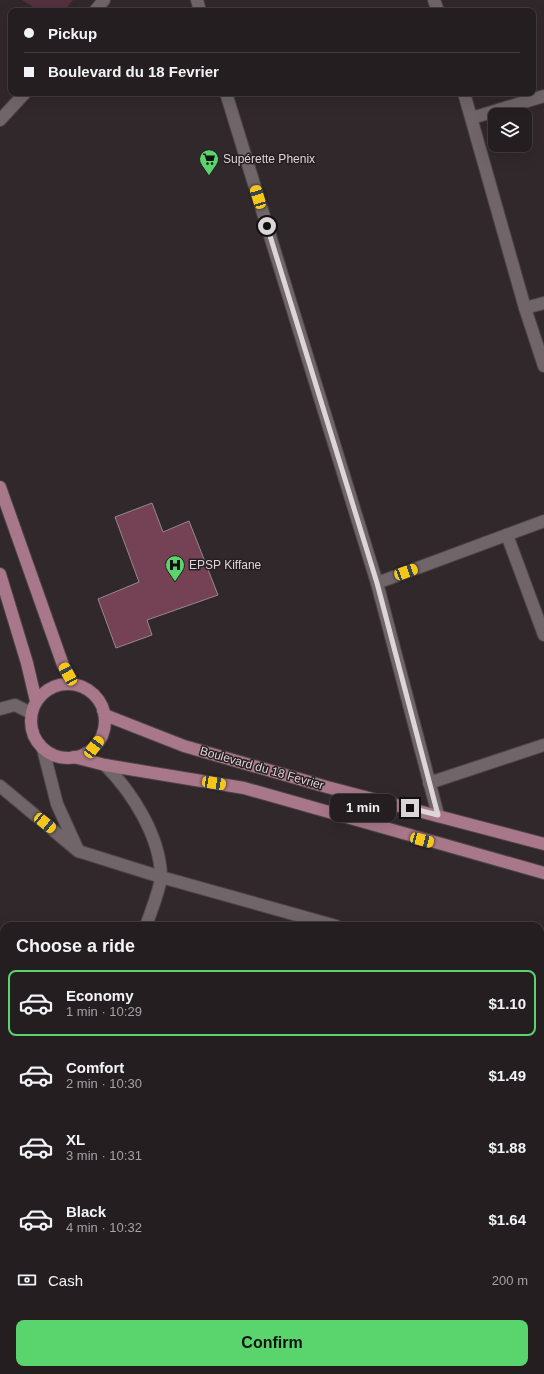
<!DOCTYPE html>
<html lang="en">
<head>
<meta charset="utf-8">
<style>
	body { margin:0; font-family:Helvetica,sans-serif; background:#312b2d; color:#f1f3f6; height:100vh; display:flex; flex-direction:column; font-size:15px; white-space:nowrap }
	* { box-sizing:border-box; margin:0 }
	p { font-size:13px; color:#a3a2a5 }
	.icon { flex:none; width:22px; height:22px; fill:none; stroke:currentColor; stroke-width:2; stroke-linecap:round; stroke-linejoin:round }
	.map { position:relative; flex:1; overflow:hidden }
	.sheet { position:absolute; left:0px; top:922px; width:544px; height:452px; display:flex; flex-direction:column; background:#251e20; border-radius:12px 12px 0 0; box-shadow:0 4px 16px #0002,0 0 0 1px #423c3e }
	.sheet>* { flex:none }
	.hud { position:absolute; left:8px; top:8px; width:528px; height:88px; border-radius:8px; box-shadow:0 4px 16px #0002,0 0 0 1px #423c3e; display:grid; align-content:center; height:88px; padding:0 16px; background:#251e20 }
	.fabs { position:absolute; left:488px; top:108px; display:grid; gap:8px }
	.fabs a { display:grid; place-items:center; width:44px; height:44px; border-radius:8px; background:#251e20; box-shadow:0 4px 16px #0002,0 0 0 1px #423c3e; font-size:20px }
	.end { position:absolute; width:18px; height:18px; margin:-9px; border:5px solid #dcd6d8; background:#111; box-shadow:0 0 0 2px #111 }
	.from { border-radius:50% }
	.bubble { position:absolute; height:28px; border-radius:8px; background:#251e20; box-shadow:0 4px 16px #0002,0 0 0 1px #423c3e; font-size:13px; font-weight:600; line-height:28px; text-align:center }
	.car { position:absolute; width:12px; height:24px; margin:-12px -6px; border-radius:5px; box-shadow:0 0 3px 1px #0007; background:linear-gradient(#f5c518 24%,#345 0 40%,#f5c518 0 76%,#345 0 86%,#f5c518 0) }
	.hud b { display:flex; align-items:center; gap:14px; height:38px; font-size:15px }
	.hud b+b { border-top:1px solid #423c3e }
	.hud i { width:10px; height:10px; background:#f1f3f6 }
	ul { padding:0; list-style:none }
	li { display:flex; align-items:center; gap:12px; height:66px; margin:0 8px 6px; padding:0 8px; border:2px solid transparent; border-radius:8px }
	li div { flex:1 }
	li b { display:block; font-size:15px }
	li em { font-style:normal; font-weight:600 }
	li.on { border-color:#5ad56e }
	li>.icon { width:36px; height:36px; stroke-width:1.5 }
	h2 { padding:0 16px; font-size:18px; line-height:48px }
	.pay { display:flex; align-items:center; gap:10px; height:44px; padding:0 16px; font-size:15px }
	.pay p { margin-inline-start:auto }
	.cta { display:flex; gap:8px; margin-top:auto; padding:8px 16px }
	.cta a { flex:1; height:46px; border-radius:8px; background:#5ad56e; color:#111; font-size:16px; font-weight:600; line-height:46px; text-align:center }
	.map>svg:first-child { display:block }
	.green { fill:#53303d }
	.building { fill:#754154; stroke:#95898d }
	.lines { fill:none; stroke-linecap:round; stroke-linejoin:round }
	.minor-casing { stroke:#4c4446; stroke-width:14 }
	.major-casing { stroke:#4c4446; stroke-width:14 }
	.minor { stroke:#706669; stroke-width:12 }
	.major { stroke:#a87789; stroke-width:12 }
	.route { stroke:#dcd6d8; stroke-width:5 }
	.labels { text-anchor:middle; stroke-width:3; stroke-linejoin:round; paint-order:stroke }
	.poi-label { font-size:12px; fill:#dcd6d8; stroke:#271e21; text-anchor:start }
	.street-label { font-size:12px; fill:#dcd6d8; stroke:#271e21 }
</style>
</head>
<body>
<div class="map">
<svg width="544" height="1374" viewBox="0 0 544 1374">
	<rect width="100%" height="100%" fill="#31282b"/>
	<polygon class="green" points="22,0 73,0 64,11 39,11"/>
	<polygon class="building" points="152,503 163,532 189,521 218,595 147,620 152,635 116,648 98,599 139,582 115,517"/>
	<g class="lines">
		<g class="minor-casing">
			<g id="minor">
				<polyline points="197,0 200,11"/>
				<polyline points="434,0 438,11"/>
				<polyline points="95,11 104,0"/>
				<polyline points="226,93 377,583 438,815"/>
				<polyline points="464,93 525,308 544,366"/>
				<polyline points="472,118 544,96"/>
				<polyline points="0,120 25,93"/>
				<polyline points="525,308 544,303"/>
				<polyline points="507,535 544,635"/>
				<polyline points="377,583 544,521"/>
				<polyline points="0,709 15,705 31,713"/>
				<polyline points="43,749 57,804 77,848"/>
				<path d="M105 765C132 792 160 836 161 876 161 887 150 914 146 926"/>
				<polyline points="429,783 544,745"/>
				<polyline points="0,786 78,851 161,877 336,926"/>
				<polyline points="0,957 4,959"/>
				<polyline points="540,984 544,985"/>
				<polyline points="0,1126 4,1126"/>
			</g>
		</g>
		<g class="major-casing">
			<g id="major">
				<polyline points="0,487 63,665 73,684"/>
				<polyline points="0,574 27,663 36,701"/>
				<circle cx="68" cy="721" r="37"/>
				<polyline points="103,710 105,715 184,746 327,787 544,844"/>
				<polyline points="74,757 105,765 244,788 544,873"/>
			</g>
		</g>
		<use href="#minor" class="minor"/>
		<use href="#major" class="major"/>
	</g>
	<g class="lines">
		<polyline class="route" points="267,226 377,583 438,815 410,808"/>
	</g>
	<defs>
		<g id="supermarket-pin" transform="scale(1)"><path d="M0 17L-7.5 6A9.5 9.5 0 1 1 7.5 6Z" fill="#5ad56e" stroke="#271e21"/><path d="M-6-5.5h2.5l.6 2H6L4.5 2H-2.5L-4.4-4H-6ZM-1.5 3.2a1.3 1.3 0 1 0 .1 0ZM3 3.2a1.3 1.3 0 1 0 .1 0Z" fill="#111"/></g>
		<g id="hospital-pin" transform="scale(1)"><path d="M0 17L-7.5 6A9.5 9.5 0 1 1 7.5 6Z" fill="#5ad56e" stroke="#271e21"/><path d="M-5-5h3v3.5h4V-5h3V5h-3V1.5h-4V5h-3Z" fill="#111"/></g>
	</defs>
	<g fill-rule="evenodd">
		<use href="#supermarket-pin" x="209" y="159"/>
		<use href="#hospital-pin" x="175" y="565"/>
	</g>
	<g class="labels">
		<g class="poi-label">
			<text x="223" y="163">Supérette Phenix</text>
			<text x="189" y="569">EPSP Kiffane</text>
		</g>
		<g class="street-label">
			<text transform="translate(262 768) rotate(16)" y="4">Boulevard du 18 Fevrier</text>
		</g>
	</g>
</svg>
<div class="fabs">
<a><svg class="icon" aria-label="layers" viewBox="0 0 24 24"><path d="M12 4l9 5-9 5-9-5zM3 14l9 5 9-5"/></svg></a>
</div>
<i class="end from" style="left:267px;top:226px"></i>
<i class="end" style="left:410px;top:808px"></i>
<div class="bubble" style="left:330px;top:794px;width:66px">1 min</div>
<i class="car" style="left:258px;top:197px;rotate:343deg"></i>
<i class="car" style="left:406px;top:572px;rotate:70deg"></i>
<i class="car" style="left:68px;top:674px;rotate:331deg"></i>
<i class="car" style="left:94px;top:747px;rotate:37deg"></i>
<i class="car" style="left:214px;top:783px;rotate:99deg"></i>
<i class="car" style="left:45px;top:823px;rotate:129deg"></i>
<i class="car" style="left:422px;top:840px;rotate:105deg"></i>
<div class="hud">
<b><i class="from"></i>Pickup</b>
<b><i></i>Boulevard du 18 Fevrier</b>
</div>
<section class="sheet">
<h2>Choose a ride</h2>
<ul>
<li class="on"><svg class="icon" aria-label="car" viewBox="0 0 24 24"><path d="M5 17H2v-5l4-1 3-4h7l3 4 3 1v5h-3M9 17h6M6 11h13"/><circle cx="7" cy="17" r="2"/><circle cx="17" cy="17" r="2"/></svg><div><b>Economy</b><p>1 min · 10:29</p></div><em>$1.10</em></li>
<li><svg class="icon" aria-label="car" viewBox="0 0 24 24"><path d="M5 17H2v-5l4-1 3-4h7l3 4 3 1v5h-3M9 17h6M6 11h13"/><circle cx="7" cy="17" r="2"/><circle cx="17" cy="17" r="2"/></svg><div><b>Comfort</b><p>2 min · 10:30</p></div><em>$1.49</em></li>
<li><svg class="icon" aria-label="car" viewBox="0 0 24 24"><path d="M5 17H2v-5l4-1 3-4h7l3 4 3 1v5h-3M9 17h6M6 11h13"/><circle cx="7" cy="17" r="2"/><circle cx="17" cy="17" r="2"/></svg><div><b>XL</b><p>3 min · 10:31</p></div><em>$1.88</em></li>
<li><svg class="icon" aria-label="car" viewBox="0 0 24 24"><path d="M5 17H2v-5l4-1 3-4h7l3 4 3 1v5h-3M9 17h6M6 11h13"/><circle cx="7" cy="17" r="2"/><circle cx="17" cy="17" r="2"/></svg><div><b>Black</b><p>4 min · 10:32</p></div><em>$1.64</em></li>
</ul>
<div class="pay"><svg class="icon" aria-label="cash" viewBox="0 0 24 24"><path d="M3 7h18v10H3z"/><circle cx="12" cy="12" r="2"/></svg>Cash<p>200 m</p></div>
<div class="cta"><a>Confirm</a></div>
</section>
</div>
</body>
</html>
